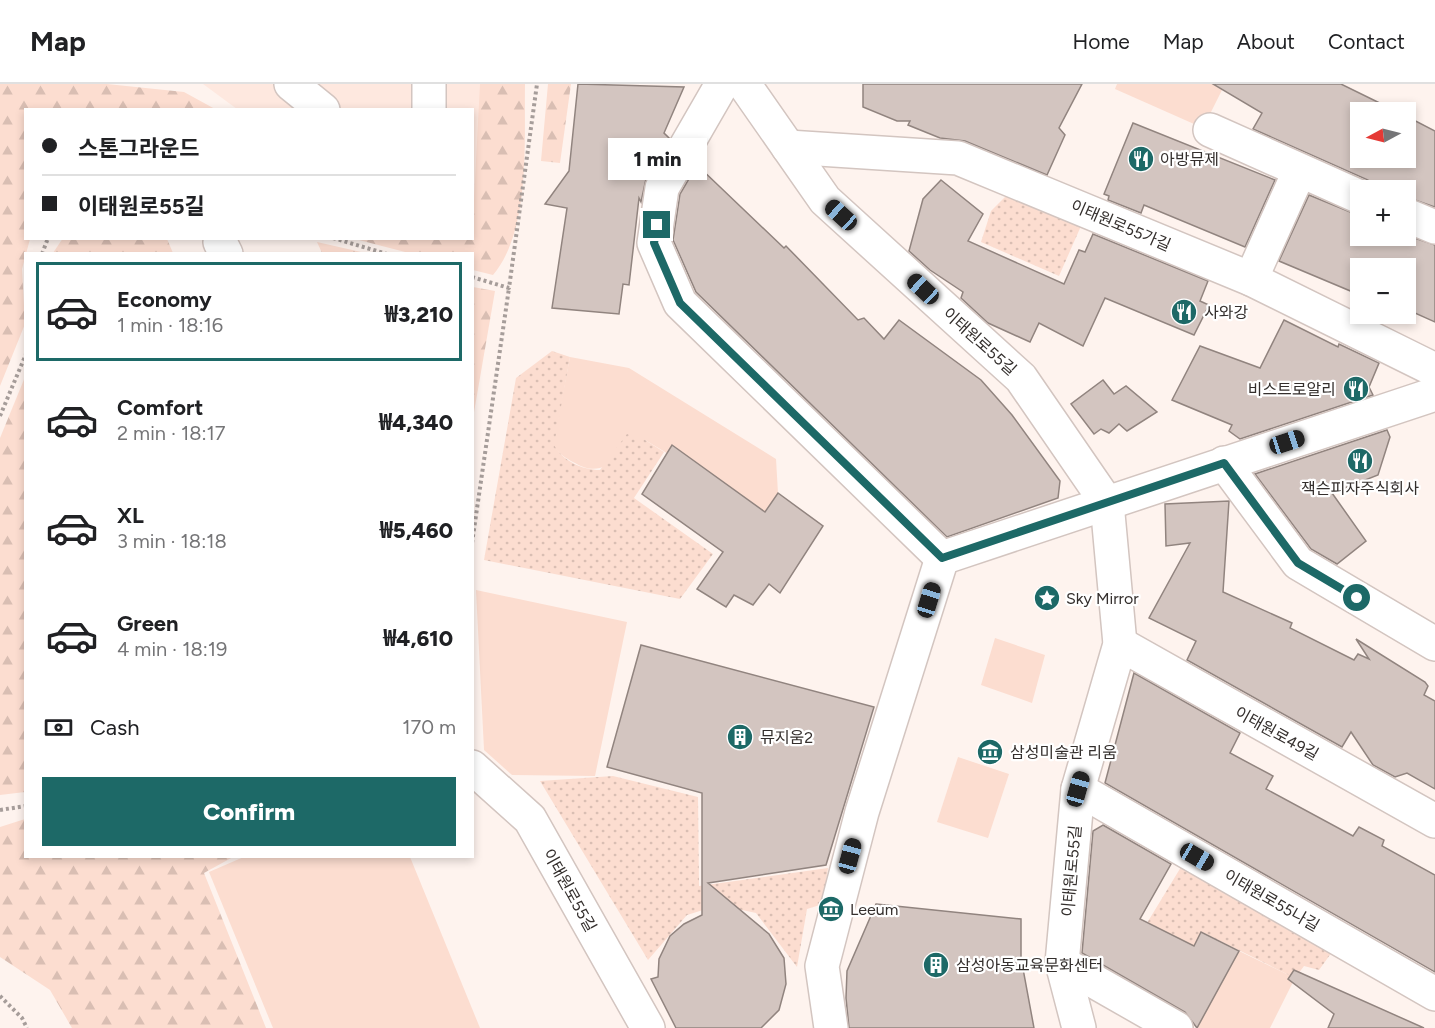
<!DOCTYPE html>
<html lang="en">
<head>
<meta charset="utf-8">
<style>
	body { margin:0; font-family:Figtree,"Noto Sans KR",sans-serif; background:#f2f2f2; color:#202124; height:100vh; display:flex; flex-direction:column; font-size:22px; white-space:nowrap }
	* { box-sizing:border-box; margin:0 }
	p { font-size:20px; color:#757577 }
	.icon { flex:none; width:33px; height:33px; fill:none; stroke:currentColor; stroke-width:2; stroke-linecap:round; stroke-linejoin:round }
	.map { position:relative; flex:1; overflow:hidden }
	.drawer { position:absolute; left:24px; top:168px; width:450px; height:606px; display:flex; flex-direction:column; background:#fff; border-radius:0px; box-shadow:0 3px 9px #0003 }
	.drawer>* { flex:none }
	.guide { position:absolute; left:24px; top:24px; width:450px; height:132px; border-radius:0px; box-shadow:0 3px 9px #0003; display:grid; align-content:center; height:132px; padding:0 18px; background:#fff }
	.needle { width:39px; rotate:263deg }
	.controls { position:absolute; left:1350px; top:18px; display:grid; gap:12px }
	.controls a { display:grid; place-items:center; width:66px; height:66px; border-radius:0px; background:#fff; box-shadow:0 3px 9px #0003; font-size:30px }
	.end { position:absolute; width:27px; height:27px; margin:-14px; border:8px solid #1d6967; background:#fff; box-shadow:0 0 0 3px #fff }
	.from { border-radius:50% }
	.bubble { position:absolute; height:42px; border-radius:0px; background:#fff; box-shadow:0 3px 9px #0003; font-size:20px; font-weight:800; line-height:42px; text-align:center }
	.car { position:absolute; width:18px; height:36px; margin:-18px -9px; border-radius:8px; box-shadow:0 0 4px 2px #0007; background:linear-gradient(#222 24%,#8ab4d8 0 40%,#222 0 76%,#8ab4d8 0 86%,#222 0) }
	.guide b { display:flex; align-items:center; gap:21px; height:57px; font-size:22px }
	.guide b+b { border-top:2px solid #e0e0e0 }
	.guide i { width:15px; height:15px; background:#202124 }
	ul { padding:10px 0 0; list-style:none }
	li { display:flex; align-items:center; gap:18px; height:99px; margin:0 12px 9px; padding:0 6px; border:3px solid transparent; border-radius:0px }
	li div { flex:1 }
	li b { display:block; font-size:22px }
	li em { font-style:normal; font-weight:800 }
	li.selected { border-color:#1d6967 }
	li>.icon { width:54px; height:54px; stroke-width:1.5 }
	.pay { display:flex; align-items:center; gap:15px; height:66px; padding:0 18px; font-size:22px }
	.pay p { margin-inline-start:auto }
	.primary-button { display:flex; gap:12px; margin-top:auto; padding:12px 18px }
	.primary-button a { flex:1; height:69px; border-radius:0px; background:#1d6967; color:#fff; font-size:24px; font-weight:800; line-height:69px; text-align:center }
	header { display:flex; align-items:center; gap:36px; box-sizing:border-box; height:84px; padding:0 30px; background:#fff; border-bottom:2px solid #e0e0e0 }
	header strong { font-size:28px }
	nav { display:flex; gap:33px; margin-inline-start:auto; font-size:21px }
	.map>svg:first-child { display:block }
	.built { fill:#fee8df }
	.grass { fill:#fcddd0 }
	.forest { fill:url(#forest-firs) }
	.garden { fill:url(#garden-dots) }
	.building { fill:#d3c5c0; stroke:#91847f; stroke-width:1.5 }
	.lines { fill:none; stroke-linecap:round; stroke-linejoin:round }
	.minor-casing { stroke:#d3c5c0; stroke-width:36 }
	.path { stroke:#a69d9a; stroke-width:4; stroke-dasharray:3 3; stroke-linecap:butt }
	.minor { stroke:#fff; stroke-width:33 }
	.route { stroke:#1d6967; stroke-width:8 }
	.labels { text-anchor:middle; stroke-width:4.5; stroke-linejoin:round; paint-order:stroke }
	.poi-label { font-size:16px; fill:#342f2d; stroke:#fff; text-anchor:start }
	.street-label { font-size:16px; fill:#342f2d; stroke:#fff }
</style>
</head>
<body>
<header>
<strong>Map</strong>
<nav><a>Home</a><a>Map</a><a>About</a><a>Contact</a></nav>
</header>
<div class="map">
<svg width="1435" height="944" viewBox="0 0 1435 944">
	<defs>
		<pattern id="forest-firs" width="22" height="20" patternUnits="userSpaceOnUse" patternTransform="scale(1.5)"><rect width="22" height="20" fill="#fcddd0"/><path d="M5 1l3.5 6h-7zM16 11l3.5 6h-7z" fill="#d9beb3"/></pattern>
		<pattern id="garden-dots" width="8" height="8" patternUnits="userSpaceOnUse" patternTransform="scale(1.5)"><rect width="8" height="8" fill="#fcddd0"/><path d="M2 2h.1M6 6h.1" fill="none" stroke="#d9beb3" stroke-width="1.8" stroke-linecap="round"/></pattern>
	</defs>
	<rect width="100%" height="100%" fill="#fef3ee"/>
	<polygon class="built" points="203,0 495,0 473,144 472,26 237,25"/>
	<g class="grass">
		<polygon points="1117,0 1221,0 1224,2 1203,44 1115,5"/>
		<path d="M570 273 629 284 776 375 778 409 765 428 645 356C623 371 601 396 575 379 565 374 559 370 553 361Z"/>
		<polygon points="476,506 627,538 595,692 512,691 484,666"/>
		<polygon points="995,554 1045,571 1032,619 981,601"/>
		<polygon points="958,673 1009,690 988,754 937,738"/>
		<polygon points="246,772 410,773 480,944 273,944 209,788"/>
		<polygon points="1239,867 1295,894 1270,944 1197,944"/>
	</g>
	<g class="forest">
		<polygon points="0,0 107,0 184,8 215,25 26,26 26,154 30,155 22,185 25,240 0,302"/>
		<path d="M480 0H525C524 57 531 146 493 191L473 186 472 170 409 169 355 155 472 154Z"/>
		<polygon points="548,0 571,0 560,79 541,77"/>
		<polygon points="63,154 167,155 173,169 53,169"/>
		<polygon points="317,158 361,168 365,169 322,169"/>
		<polygon points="473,203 495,207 473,334 472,203"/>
		<polygon points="25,293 25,708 0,711 0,354"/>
		<polygon points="25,735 26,772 233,773 204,789 266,944 72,944 50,906 0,873 0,743"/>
	</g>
	<g class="garden">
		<polygon points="1008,110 1081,142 1059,192 981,158 991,127"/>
		<path d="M552 267 570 273 554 361C563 377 582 386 600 386L627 350 645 356 664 368 634 414 713 470 680 515 484 476 516 294Z"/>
		<polygon points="613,692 698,713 699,802 828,784 823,820 807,825 797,883 756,829 719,821 687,831 648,876 540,697"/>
		<polygon points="1181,783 1332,868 1319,886 1304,882 1295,894 1202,848 1194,862 1147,839"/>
	</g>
	<g class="building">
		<polygon points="578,0 684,3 664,49 669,54 646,95 641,118 639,114 629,201 623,200 619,230 552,224 567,124 545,120 569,87"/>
		<polygon points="863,0 1082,0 1059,44 1065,51 1047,91 965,57 940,54 908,41 910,37 897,37 863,23"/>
		<polygon points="1213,0 1341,0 1398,28 1360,28 1360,74 1406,74 1406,32 1435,47 1435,123 1406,113 1406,106 1377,106 1368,96 1253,45 1262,29"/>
		<polygon points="1133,39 1275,96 1245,163 1144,121 1141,129 1108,116 1109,112 1104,110"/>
		<polygon points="697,81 784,164 786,162 858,236 864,234 884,255 899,236 981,296 1012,331 1060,397 1058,414 947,453 696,208 673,156 680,110"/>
		<polygon points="941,96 983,130 968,157 1064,200 1079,166 1085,168 1093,150 1208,197 1200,217 1209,221 1194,251 1105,214 1083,262 1039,239 1030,258 988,239 961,214 963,208 930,186 909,167 923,115"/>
		<polygon points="1309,111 1360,132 1360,152 1406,151 1435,161 1435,238 1406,225 1406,184 1360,184 1360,211 1279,177"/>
		<polygon points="1284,236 1338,263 1339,260 1379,279 1369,303 1373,311 1240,355 1229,347 1232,341 1172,316 1200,262 1260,284"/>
		<polygon points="1103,296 1114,310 1126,302 1157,328 1127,347 1119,340 1109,349 1101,345 1094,350 1071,320"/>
		<polygon points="1387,346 1390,353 1378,391 1332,409 1366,457 1337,480 1311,465 1255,390"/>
		<polygon points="672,361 765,428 778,409 823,442 780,509 769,500 753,521 734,511 726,523 697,505 723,468 642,410"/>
		<polygon points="1229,417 1223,508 1292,539 1290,544 1354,576 1358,570 1369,575 1356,555 1425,598 1428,602 1424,611 1435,617 1435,705 1407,689 1395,693 1373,681 1351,648 1342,663 1187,576 1196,557 1149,534 1190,459 1166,462 1165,420"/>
		<polygon points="641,561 874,623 826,781 708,799 769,850 784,874 786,900 779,926 761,944 676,944 651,895 658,893 659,875 670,852 684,840 702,831 702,709 607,683"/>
		<polygon points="1134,589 1240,649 1230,669 1273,692 1266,705 1353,752 1359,743 1384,756 1382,762 1435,791 1435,888 1105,699"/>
		<polygon points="1103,741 1171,780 1140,835 1194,862 1201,848 1239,867 1197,944 1185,928 1082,869 1093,747"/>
		<polygon points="876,820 1021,835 1021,874 1034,944 849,944 846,914 847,887"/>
		<polygon points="1294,886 1424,944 1328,944 1334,930 1288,895"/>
	</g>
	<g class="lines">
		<g class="minor-casing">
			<g id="minor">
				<polyline points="291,0 323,26"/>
				<polyline points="429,0 429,26"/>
				<polyline points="722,0 662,104 654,159 680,219 942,474 1435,310"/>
				<polyline points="744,0 825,116 1021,294 1107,419 1120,560 1078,705 1062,879 1079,944"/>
				<polyline points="1210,46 1360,113"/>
				<polyline points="788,63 958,74 1251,195 1435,286"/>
				<polyline points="1406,131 1435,143"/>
				<polyline points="220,158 226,170"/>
				<polyline points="1251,195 1299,88"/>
				<polyline points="1224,379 1298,479 1435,560"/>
				<polyline points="1120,560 1435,737"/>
				<polyline points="472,683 530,735 648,944"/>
				<polyline points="1078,705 1435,910"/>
				<polyline points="1062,879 1176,944"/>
				<polyline points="831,944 822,882 862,728 942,474"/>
			</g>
		</g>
		<g class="path">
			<polyline points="333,154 387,170"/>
			<polyline points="42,170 48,154"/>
			<polyline points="472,193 509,204 537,0"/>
			<polyline points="0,332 26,270"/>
			<polyline points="472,459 509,204"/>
			<polyline points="0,726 26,722"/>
			<polyline points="0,912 22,934 27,944"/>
		</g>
		<use href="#minor" class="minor"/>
	</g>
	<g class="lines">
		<polyline class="route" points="657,141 654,159 680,219 942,474 1224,379 1298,479 1357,514"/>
	</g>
	<defs>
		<g id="restaurant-disc" transform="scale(1.35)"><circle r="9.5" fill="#1d6967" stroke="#fff"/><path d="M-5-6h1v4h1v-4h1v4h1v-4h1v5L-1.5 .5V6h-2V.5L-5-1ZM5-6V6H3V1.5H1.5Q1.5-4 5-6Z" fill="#fff"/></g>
		<g id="sight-disc" transform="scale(1.35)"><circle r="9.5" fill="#1d6967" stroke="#fff"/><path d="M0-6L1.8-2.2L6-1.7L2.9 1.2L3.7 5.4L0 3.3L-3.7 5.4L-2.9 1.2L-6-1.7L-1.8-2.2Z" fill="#fff"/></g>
		<g id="building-disc" transform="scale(1.35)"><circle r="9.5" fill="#1d6967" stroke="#fff"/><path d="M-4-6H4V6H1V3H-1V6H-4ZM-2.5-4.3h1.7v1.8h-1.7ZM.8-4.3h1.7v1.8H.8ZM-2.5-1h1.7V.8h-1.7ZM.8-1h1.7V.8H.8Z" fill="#fff"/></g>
		<g id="museum-disc" transform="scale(1.35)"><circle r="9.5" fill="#1d6967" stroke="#fff"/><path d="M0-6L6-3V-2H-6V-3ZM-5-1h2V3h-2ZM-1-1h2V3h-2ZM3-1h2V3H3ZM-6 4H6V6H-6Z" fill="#fff"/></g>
	</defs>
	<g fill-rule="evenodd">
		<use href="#restaurant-disc" x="1141" y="75"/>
		<use href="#restaurant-disc" x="1184" y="228"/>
		<use href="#restaurant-disc" x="1356" y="305"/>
		<use href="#restaurant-disc" x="1360" y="377"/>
		<use href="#sight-disc" x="1047" y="514"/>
		<use href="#building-disc" x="740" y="653"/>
		<use href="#museum-disc" x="990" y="668"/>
		<use href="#museum-disc" x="831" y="825"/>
		<use href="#building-disc" x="936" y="881"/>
	</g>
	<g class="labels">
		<g class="poi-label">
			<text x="1160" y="81">아방뮤제</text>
			<text x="1204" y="234">사와강</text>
			<text x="1336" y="311" text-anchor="end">비스트로알리</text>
			<text x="1360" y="410" text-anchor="middle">잭슨피자주식회사</text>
			<text x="1066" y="520">Sky Mirror</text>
			<text x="760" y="659">뮤지움2</text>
			<text x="1010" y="674">삼성미술관 리움</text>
			<text x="850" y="831">Leeum</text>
			<text x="956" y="887">삼성아동교육문화센터</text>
		</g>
		<g class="street-label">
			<text transform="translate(1121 141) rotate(23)" y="6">이태원로55가길</text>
			<text transform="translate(980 257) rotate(42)" y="6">이태원로55길</text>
			<text transform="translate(1277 649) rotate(29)" y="6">이태원로49길</text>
			<text transform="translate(1071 787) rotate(-85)" y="6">이태원로55길</text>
			<text transform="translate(570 806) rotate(61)" y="6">이태원로55길</text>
			<text transform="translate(1272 816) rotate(30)" y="6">이태원로55나길</text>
		</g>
	</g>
</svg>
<div class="controls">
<a><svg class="needle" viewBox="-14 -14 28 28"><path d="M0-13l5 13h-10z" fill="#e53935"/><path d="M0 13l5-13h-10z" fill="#757577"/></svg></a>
<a>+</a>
<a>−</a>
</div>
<i class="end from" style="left:1357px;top:514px"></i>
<i class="end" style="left:657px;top:141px"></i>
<div class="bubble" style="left:608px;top:54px;width:99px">1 min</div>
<i class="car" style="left:841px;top:131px;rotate:312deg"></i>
<i class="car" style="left:923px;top:205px;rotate:313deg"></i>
<i class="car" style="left:1287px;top:358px;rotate:72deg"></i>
<i class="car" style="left:929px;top:516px;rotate:17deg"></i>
<i class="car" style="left:1078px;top:705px;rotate:16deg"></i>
<i class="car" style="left:850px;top:772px;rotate:15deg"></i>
<i class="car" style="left:1197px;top:773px;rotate:120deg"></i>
<div class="guide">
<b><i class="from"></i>스톤그라운드</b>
<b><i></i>이태원로55길</b>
</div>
<section class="drawer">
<ul>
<li class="selected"><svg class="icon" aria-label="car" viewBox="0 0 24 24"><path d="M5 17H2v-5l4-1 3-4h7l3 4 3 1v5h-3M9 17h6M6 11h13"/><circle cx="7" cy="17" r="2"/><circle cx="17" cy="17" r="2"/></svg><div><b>Economy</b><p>1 min · 18:16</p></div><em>₩3,210</em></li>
<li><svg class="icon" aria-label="car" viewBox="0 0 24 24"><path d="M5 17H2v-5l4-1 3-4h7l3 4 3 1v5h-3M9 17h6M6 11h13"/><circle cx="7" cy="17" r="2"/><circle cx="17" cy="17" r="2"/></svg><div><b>Comfort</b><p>2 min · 18:17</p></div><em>₩4,340</em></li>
<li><svg class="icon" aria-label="car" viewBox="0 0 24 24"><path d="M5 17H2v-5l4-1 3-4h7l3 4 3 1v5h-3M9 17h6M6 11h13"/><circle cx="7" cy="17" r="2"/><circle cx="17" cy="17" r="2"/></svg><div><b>XL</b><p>3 min · 18:18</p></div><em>₩5,460</em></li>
<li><svg class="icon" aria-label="car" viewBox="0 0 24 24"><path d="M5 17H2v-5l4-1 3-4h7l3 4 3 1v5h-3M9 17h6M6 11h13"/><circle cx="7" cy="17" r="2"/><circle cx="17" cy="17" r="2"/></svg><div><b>Green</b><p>4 min · 18:19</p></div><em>₩4,610</em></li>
</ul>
<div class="pay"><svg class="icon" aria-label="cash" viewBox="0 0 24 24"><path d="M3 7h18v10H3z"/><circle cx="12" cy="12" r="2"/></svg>Cash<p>170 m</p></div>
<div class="primary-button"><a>Confirm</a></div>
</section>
</div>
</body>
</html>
